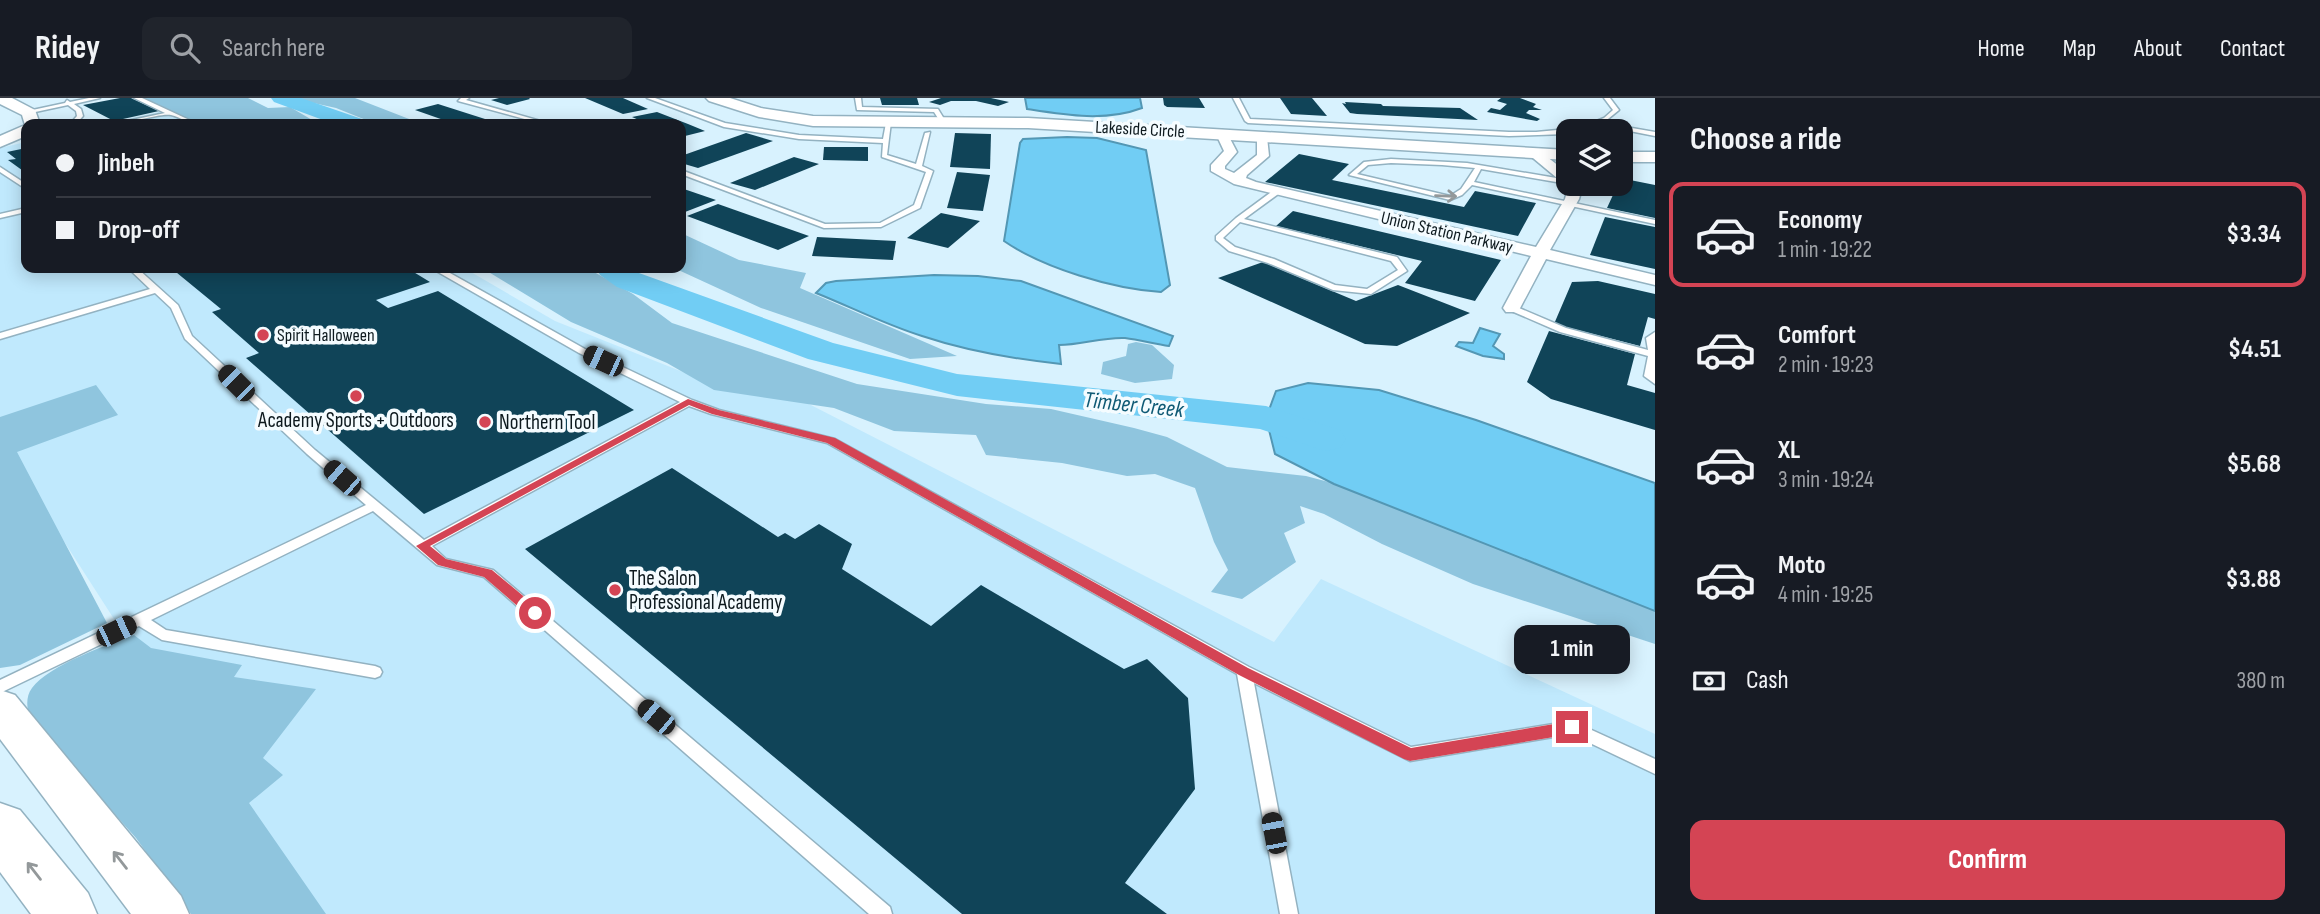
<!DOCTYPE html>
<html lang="en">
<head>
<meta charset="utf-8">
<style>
	body { margin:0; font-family:"Sofia Sans Condensed",sans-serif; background:#20242c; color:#f1f3f6; height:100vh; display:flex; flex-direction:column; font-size:26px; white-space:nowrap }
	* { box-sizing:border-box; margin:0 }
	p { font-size:23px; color:#9ea1a6 }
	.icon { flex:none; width:38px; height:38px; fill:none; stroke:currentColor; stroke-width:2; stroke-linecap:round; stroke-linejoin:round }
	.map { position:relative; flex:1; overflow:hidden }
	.details { display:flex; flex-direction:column; background:#171b24; width:665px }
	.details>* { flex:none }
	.top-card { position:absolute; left:21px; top:21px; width:665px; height:154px; border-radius:14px; box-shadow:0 4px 18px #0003; display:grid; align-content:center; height:154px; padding:0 35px; background:#171b24 }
	.tools { position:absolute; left:1556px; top:21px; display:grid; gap:14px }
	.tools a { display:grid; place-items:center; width:77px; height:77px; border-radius:14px; background:#171b24; box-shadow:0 4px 18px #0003; font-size:35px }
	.end { position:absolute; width:32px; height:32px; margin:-16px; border:9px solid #d44454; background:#fff; box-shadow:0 0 0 4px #fff }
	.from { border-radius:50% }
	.bubble { position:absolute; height:49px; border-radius:14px; background:#171b24; box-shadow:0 4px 18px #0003; font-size:23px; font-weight:700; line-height:49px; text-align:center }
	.car { position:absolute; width:21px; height:42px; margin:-21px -10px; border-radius:9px; box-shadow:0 0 5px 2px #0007; background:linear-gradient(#222 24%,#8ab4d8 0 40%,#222 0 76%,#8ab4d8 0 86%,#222 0) }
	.top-card b { display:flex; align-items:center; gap:24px; height:66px; font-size:26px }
	.top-card b+b { border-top:2px solid #363941 }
	.top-card i { width:18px; height:18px; background:#f1f3f6 }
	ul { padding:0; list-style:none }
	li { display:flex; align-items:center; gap:21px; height:105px; margin:0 14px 10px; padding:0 21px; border:4px solid transparent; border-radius:14px }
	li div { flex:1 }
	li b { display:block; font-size:26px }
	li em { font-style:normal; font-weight:700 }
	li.on { border-color:#d44454 }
	li>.icon { width:63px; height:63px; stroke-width:1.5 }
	h2 { padding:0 35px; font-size:32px; line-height:84px }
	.pay { display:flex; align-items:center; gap:18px; height:77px; padding:0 35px; font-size:26px }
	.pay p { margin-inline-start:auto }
	.cta { display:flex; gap:14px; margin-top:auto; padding:14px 35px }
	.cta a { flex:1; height:80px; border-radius:14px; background:#d44454; color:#fff; font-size:28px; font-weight:700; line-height:80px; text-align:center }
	header { display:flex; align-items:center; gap:42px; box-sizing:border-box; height:98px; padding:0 35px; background:#171b24; border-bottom:2px solid #363941 }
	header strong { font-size:33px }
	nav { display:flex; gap:38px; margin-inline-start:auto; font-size:24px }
	.search { width:490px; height:63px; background:#20242c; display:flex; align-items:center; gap:18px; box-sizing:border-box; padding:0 24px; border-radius:14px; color:#9ea1a6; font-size:26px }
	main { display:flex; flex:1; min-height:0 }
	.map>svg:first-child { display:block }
	.built { fill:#c0e9fd }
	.green { fill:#8fc5de }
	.water { fill:#71cdf4; stroke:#5397b4; stroke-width:2 }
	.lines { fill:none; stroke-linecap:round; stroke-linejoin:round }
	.river { fill:#71cdf4; fill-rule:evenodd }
	.building { fill:#104458 }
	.lane-casing { stroke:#93b2c1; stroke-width:3 }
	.street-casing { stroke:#93b2c1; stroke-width:3 }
	.secondary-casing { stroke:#93b2c1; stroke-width:3 }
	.highway-casing { stroke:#93b2c1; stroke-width:3 }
	.lane { fill:#fff; fill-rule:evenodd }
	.street { fill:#fff; fill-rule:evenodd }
	.secondary { fill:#fff; fill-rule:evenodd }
	.highway { fill:#fff; fill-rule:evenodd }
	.oneway { stroke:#93989a }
	.route { fill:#d44454 }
	.poi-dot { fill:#d44454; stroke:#f5fcff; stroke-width:2.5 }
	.labels { text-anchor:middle; stroke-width:7; stroke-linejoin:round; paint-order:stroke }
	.far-street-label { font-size:18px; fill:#0e1a1f; stroke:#f5fcff }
	.far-poi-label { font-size:18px; fill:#0e1a1f; stroke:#f5fcff; text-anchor:start }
	.poi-label { font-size:21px; fill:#0e1a1f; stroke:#f5fcff; text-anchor:start }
	.water-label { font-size:23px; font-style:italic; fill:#0f5a75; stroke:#f5fcff }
</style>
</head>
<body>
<header>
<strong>Ridey</strong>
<div class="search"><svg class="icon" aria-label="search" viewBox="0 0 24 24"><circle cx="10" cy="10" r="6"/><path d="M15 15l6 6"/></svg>Search here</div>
<nav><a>Home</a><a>Map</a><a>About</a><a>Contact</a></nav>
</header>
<main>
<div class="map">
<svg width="1655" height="816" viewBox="0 0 1655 816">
	<rect width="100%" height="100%" fill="#d8f2fe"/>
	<g class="built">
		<polygon points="172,11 202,26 105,26"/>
		<polygon points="26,44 26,170 464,170 555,223 708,284 807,305 1274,544 1321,481 1655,636 1655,816 304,816 0,344 0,50"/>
	</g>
	<g class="green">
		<polygon points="136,0 248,0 268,10 290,9 319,26 199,26 157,6"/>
		<polygon points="291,0 355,0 422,26 376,26 336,10"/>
		<polygon points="681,135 739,162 806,175 800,190 957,258 910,261 761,210 674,170 681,170"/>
		<polygon points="482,170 587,170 633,196 672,225 857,286 986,306 1051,311 1134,330 1167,339 1227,369 1306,378 1389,400 1655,501 1655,546 1473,486 1382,446 1324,416 1300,408 1305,425 1284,435 1296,464 1242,501 1211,494 1228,472 1214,444 1195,390 1155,376 1127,378 1062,365 986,357 976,337 894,333 834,310 714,292 667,265 571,224"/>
		<polygon points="1136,244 1152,247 1174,267 1172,281 1135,285 1101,276 1103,264 1126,258 1128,246"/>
		<polygon points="96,287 118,317 17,354 107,525 20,567 0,570 0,319"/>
		<path d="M134 537 151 550 242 567 234 579 316 591 263 660 283 677 249 705 326 816H191L136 740 30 621C27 611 25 599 32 590 49 567 107 547 134 537Z"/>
	</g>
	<g class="water">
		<path d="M1025 0H1140L1142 10C1105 24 1065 17 1027 11Z"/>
		<path d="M1067 39 1097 40 1146 52 1170 187 1161 194C1113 191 1043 170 1004 143L1020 45 1023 41Z"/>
		<path d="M934 177 978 178 1021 183 1173 238 1169 248C1155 246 1140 242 1125 240 1102 239 1081 247 1059 247L1061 266C1014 261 967 253 922 238 886 227 851 209 816 195L826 185 836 183Z"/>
		<polygon points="1480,230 1500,236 1493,248 1504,256 1504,261 1483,258 1456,248 1459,244 1473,245"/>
		<polygon points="1308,285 1379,292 1476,322 1655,385 1655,513 1334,386 1275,356 1266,320 1276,293"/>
	</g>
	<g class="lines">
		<g class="river">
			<polygon points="271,0 301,0 362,21 365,26 334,26 274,4"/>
			<polygon points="596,170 631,170 639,175 833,245 957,276 1266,308 1340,332 1346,341 1340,350 1325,353 1260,331 957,298 808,261 617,189 600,177"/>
		</g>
	</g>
	<g class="building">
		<polygon points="120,0 131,0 159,13 114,23 83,7"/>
		<polygon points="499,0 529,0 530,1 507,7 491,2"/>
		<polygon points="585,0 623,0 648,11 623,16"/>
		<polygon points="880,0 917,0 919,7 882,7"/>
		<polygon points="941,0 991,0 1009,4 998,8 976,3 951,3 940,7 929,4"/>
		<polygon points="1163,0 1199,0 1205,10 1167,9 1164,7"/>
		<polygon points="1280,0 1312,0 1327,18 1291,16"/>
		<polygon points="1501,0 1520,0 1536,6 1533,9 1542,12 1529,12 1526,15 1540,21 1537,23 1487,14 1491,10 1500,12 1507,6 1497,3"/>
		<polygon points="1345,4 1381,6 1383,8 1460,10 1478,22 1357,16 1350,15 1342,5 1346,6"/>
		<polygon points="438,6 485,21 455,26 415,12"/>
		<polygon points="657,14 688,26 705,33 681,39 681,26 648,26 632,19"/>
		<polygon points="746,35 773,43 698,70 681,65 681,58"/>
		<polygon points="955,35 991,36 990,71 950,69"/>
		<polygon points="824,49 868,49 868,63 823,62"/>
		<polygon points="26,50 26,75 8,62 16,61 7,54"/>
		<polygon points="1299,56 1349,66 1332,82 1464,109 1475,93 1536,105 1518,138 1265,84"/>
		<polygon points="794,59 819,66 755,92 730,85"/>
		<polygon points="957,74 990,77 983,113 947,110"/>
		<polygon points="1620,80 1655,87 1655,120 1607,110 1618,86 1620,86"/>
		<polygon points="681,90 716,102 685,114 681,112"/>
		<polygon points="718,106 809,138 778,152 687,118"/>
		<polygon points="1293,113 1501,162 1475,203 1405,185 1422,163 1276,128"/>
		<polygon points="941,115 980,123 948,150 907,140"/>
		<polygon points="1605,119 1655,129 1655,171 1590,157"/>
		<polygon points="817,139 896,143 893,162 812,158"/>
		<polygon points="1263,164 1356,203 1398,187 1470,215 1397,248 1365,246 1218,180"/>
		<polygon points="171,170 407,170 430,184 376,202 388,210 438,193 634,312 424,416 246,260 259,255 212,214 221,211"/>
		<polygon points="1598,183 1655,196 1655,221 1648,219 1640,248 1554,226 1572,184"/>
		<polygon points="1549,233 1635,256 1627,287 1655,295 1655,332 1551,301 1527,284"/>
		<polygon points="672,370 778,439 785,435 795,441 819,426 852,446 842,471 931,528 981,487 1124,571 1147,561 1188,600 1195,691 1125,785 1167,816 962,816 525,451"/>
	</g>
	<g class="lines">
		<g class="lane-casing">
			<g id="lane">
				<polygon points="89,0 100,0 74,6 81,11 83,18 76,26 70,26 77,18 76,13 68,7 26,16 23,14 65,5 67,2 70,4"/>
				<path d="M134 0H142L198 26C187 26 181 19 171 17 159 15 129 26 113 26L165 15Z"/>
				<polygon points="461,0 469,0 466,2 551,26 543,26 458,3"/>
				<polygon points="647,0 655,0 725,25 799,37 883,41 886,25 891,24 887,57 916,66 925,35 930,34 922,68 933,73 920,110 881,129 824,130 681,76 681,72 825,126 880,125 914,107 926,74 882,59 883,45 799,41 724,29"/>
				<polygon points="855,0 861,0 862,9 938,11 946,24 941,25 934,14 857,12"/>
				<polygon points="1233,0 1239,0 1250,21 1509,34 1536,34 1579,30 1604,20 1613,12 1604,0 1610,0 1619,12 1603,25 1655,34 1655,38 1599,27 1580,33 1568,33 1566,36 1509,38 1248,25 1245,23"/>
				<path d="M1391 61 1467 65 1568 82V86L1481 71 1474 84 1655 122V126L1472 87 1462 97 1450 102 1349 77 1364 64ZM1391 65 1442 67 1475 70 1461 91 1450 98 1357 76 1368 67Z"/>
				<polygon points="0,69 26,86 26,91 0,74"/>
				<path d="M1274 92 1281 94 1244 121 1397 159 1407 173 1371 196 1333 192 1268 165 1229 153 1216 142V138L1236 120ZM1240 124 1391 163 1398 172 1367 191 1335 187 1274 161 1235 149 1223 140Z"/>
				<polygon points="26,110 26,114 0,120 0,116"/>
				<polygon points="128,170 137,170 178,207 192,238 315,352 424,442 680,304 579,255 431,170 441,170 585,251 692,302 719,312 835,341 1249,569 1411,649 1572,623 1655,661 1655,676 1571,636 1410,663 1254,585 1298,816 1280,816 1237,576 827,345 711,316 689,308 432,448 446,461 493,472 890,809 892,816 869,816 484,479 437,467 373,413 151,522 166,532 375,568 380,570 382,574 380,578 375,580 162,542 139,528 0,595 0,582 366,407 307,356 185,241 171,210 155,195 0,241 0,235 150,191"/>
				<polygon points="1512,207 1566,230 1648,252 1646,240 1655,234 1655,286 1644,278 1648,258 1560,234 1509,212 1509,208"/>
			</g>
		</g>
		<g class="street-casing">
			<polygon id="street" points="1222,32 1226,33 1237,54 1225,68 1225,71 1234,75 1257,57 1257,36 1261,35 1267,39 1269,58 1247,77 1246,80 1256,84 1536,149 1565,101 1569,86 1563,85 1527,55 1533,51 1538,52 1568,75 1568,86 1583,86 1579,101 1550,152 1655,177 1655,187 1546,161 1518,214 1506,214 1503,210 1531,158 1234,86 1211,73 1211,67 1224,53 1216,36"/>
		</g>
		<g class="secondary-casing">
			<g id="secondary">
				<polygon points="0,0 12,0 35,12 40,26 26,26 26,38 0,49 0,38 25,27 22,17 0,6"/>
				<polygon points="706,0 730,0 761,10 813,18 1028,20 1568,52 1568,62 1028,30 813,28 759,19 709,3"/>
				<rect x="1620" y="54" width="35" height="10"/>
				<polygon points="0,592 15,597 181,798 189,816 131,816 0,641"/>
			</g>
		</g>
		<g class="highway-casing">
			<polygon id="highway" points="0,705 20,712 88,795 97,816 31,816 0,774"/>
		</g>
		<use href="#lane" class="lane"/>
		<use href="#street" class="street"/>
		<use href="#secondary" class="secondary"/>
		<use href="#highway" class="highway"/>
	</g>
	<defs><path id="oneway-shaft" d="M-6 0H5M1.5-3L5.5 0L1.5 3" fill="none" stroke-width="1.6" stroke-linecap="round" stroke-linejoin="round" transform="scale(1.75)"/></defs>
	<g class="oneway">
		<use href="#oneway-shaft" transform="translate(1446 98) rotate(2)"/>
		<use href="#oneway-shaft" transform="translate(120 762) rotate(-128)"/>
		<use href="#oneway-shaft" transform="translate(34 773) rotate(-128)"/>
	</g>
	<polygon class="route" points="688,301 719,312 835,340 1248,570 1411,650 1572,623 1579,629 1572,636 1410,663 1404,661 1239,577 827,345 712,316 689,307 430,448 446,461 492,472 540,512 540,519 530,519 484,479 438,467 416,448"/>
	<g class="poi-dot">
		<circle cx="263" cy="237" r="7"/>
		<circle cx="356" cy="298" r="7"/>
		<circle cx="485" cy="324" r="7"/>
		<circle cx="615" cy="492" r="7"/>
	</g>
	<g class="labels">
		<g class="far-street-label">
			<text transform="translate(1140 31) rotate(3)" y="6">Lakeside Circle</text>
			<text transform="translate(1447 134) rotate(13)" y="6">Union Station Parkway</text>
		</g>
		<g class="far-poi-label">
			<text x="277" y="243">Spirit Halloween</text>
		</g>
		<g class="poi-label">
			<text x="356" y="329" text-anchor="middle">Academy Sports + Outdoors</text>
			<text x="499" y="331">Northern Tool</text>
			<text x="629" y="487">The Salon<tspan x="629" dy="24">Professional Academy</tspan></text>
		</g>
		<g class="water-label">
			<text transform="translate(1134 306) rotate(6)" y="8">Timber Creek</text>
		</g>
	</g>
</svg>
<div class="tools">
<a><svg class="icon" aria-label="layers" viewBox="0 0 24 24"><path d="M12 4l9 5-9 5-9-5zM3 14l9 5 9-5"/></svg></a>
</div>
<i class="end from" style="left:535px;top:515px"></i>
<i class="end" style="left:1572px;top:629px"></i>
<div class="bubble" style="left:1514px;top:527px;width:116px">1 min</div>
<i class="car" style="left:603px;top:263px;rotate:295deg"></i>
<i class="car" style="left:236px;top:285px;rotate:315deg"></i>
<i class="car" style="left:342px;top:380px;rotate:311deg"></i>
<i class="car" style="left:116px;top:533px;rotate:64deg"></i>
<i class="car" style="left:656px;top:619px;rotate:310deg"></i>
<i class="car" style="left:1274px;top:735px;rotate:349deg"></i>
<div class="top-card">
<b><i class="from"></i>Jinbeh</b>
<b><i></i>Drop-off</b>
</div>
</div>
<section class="details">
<h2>Choose a ride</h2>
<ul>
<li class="on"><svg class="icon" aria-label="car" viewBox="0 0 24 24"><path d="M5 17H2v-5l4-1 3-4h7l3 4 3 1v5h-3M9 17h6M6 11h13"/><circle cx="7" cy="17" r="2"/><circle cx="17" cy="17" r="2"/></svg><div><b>Economy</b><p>1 min · 19:22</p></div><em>$3.34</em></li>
<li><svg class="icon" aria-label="car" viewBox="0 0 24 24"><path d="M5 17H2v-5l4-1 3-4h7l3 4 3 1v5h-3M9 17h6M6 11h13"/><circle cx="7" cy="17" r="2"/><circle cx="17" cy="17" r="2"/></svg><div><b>Comfort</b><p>2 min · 19:23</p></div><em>$4.51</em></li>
<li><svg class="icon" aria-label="car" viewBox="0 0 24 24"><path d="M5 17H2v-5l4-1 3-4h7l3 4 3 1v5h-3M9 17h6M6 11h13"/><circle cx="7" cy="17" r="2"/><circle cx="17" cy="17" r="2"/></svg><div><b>XL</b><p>3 min · 19:24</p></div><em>$5.68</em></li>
<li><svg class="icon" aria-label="car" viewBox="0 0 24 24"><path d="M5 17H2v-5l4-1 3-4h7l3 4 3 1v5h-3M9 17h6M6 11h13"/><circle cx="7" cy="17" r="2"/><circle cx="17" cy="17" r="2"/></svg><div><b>Moto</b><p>4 min · 19:25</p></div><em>$3.88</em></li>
</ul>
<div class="pay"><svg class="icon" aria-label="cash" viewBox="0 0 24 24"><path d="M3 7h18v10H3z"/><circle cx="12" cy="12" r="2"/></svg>Cash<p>380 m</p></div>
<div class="cta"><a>Confirm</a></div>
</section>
</main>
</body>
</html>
